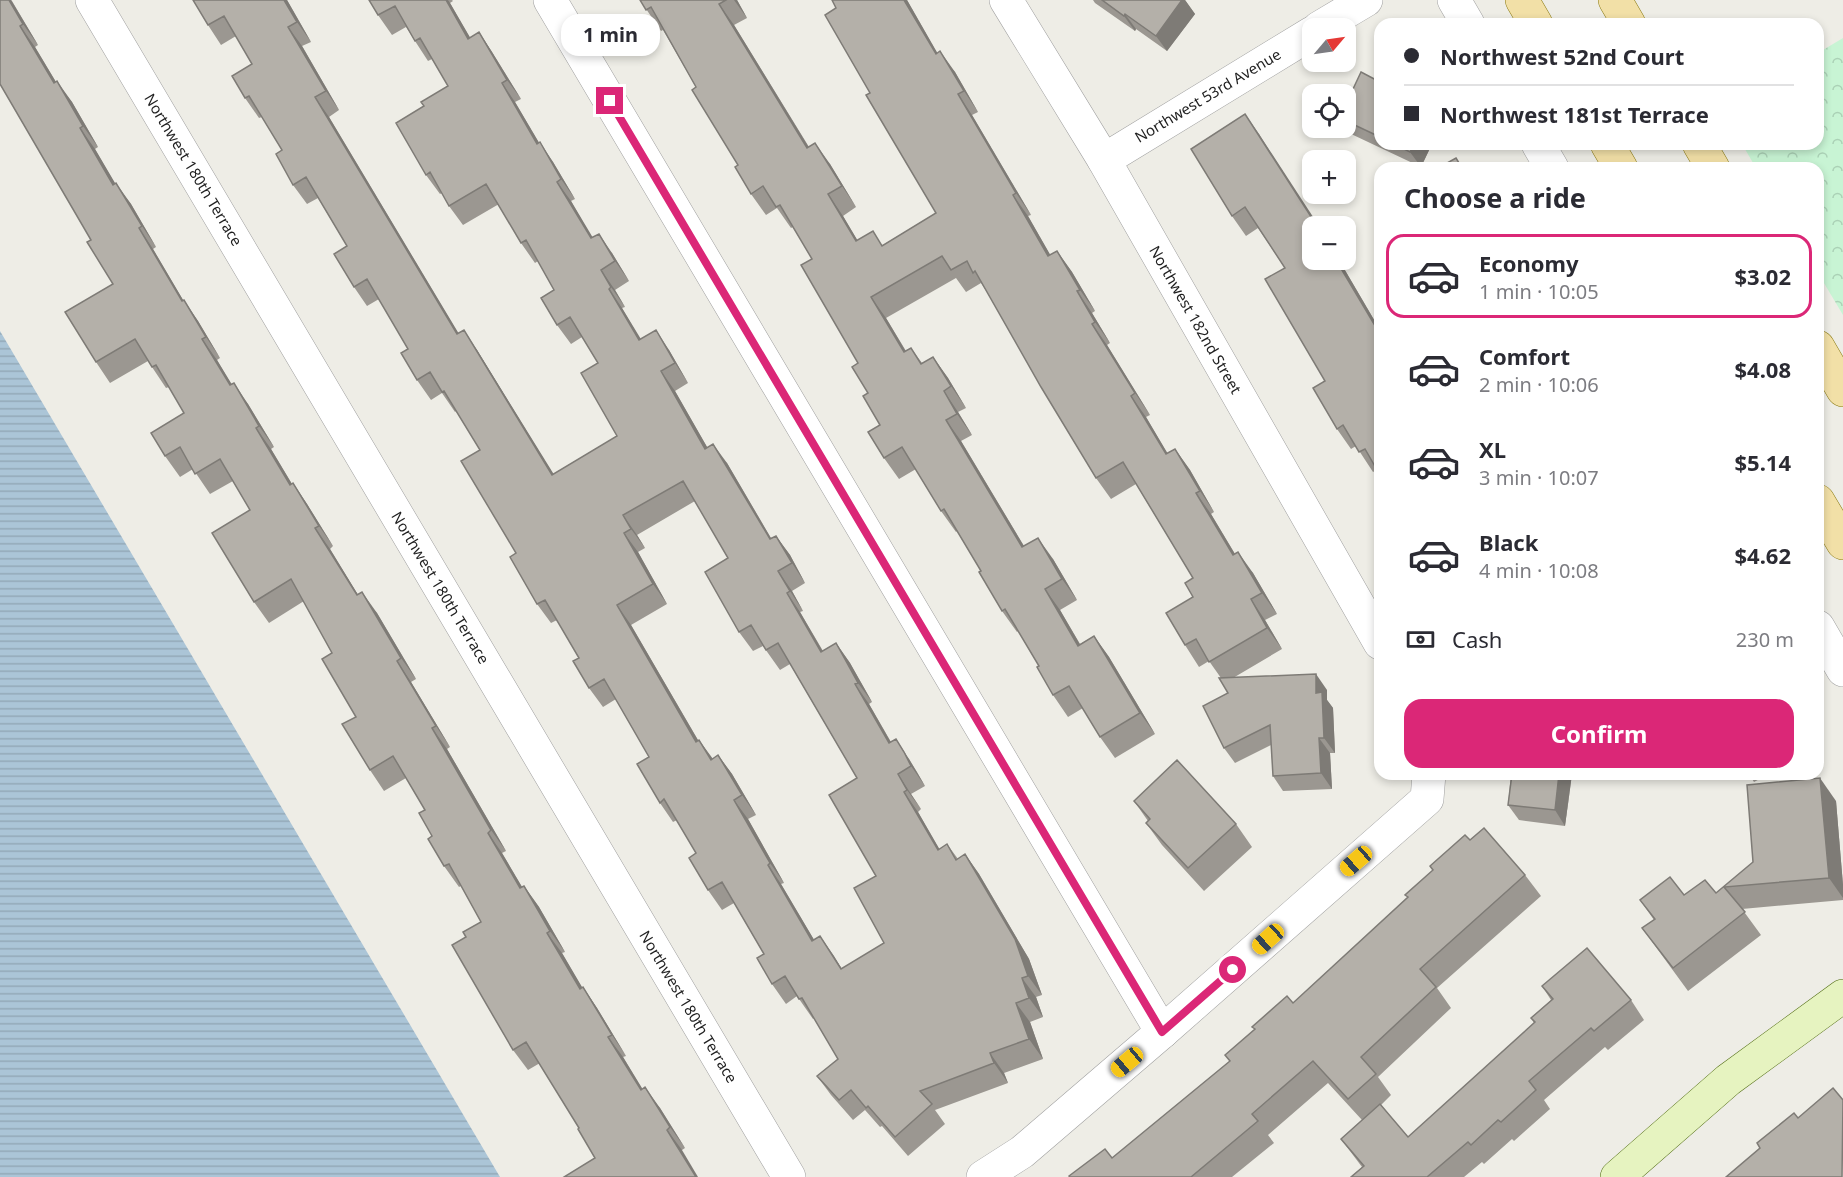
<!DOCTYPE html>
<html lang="en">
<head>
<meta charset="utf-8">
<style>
	body { margin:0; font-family:"Noto Sans",sans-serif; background:#f2f2f3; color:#2b2b33; height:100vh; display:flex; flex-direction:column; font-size:22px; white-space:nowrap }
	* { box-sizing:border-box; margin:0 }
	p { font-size:20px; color:#7c7c81 }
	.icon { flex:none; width:33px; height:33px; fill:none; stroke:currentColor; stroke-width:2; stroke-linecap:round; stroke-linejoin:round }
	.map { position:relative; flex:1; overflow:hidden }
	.panel { position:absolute; left:1374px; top:162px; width:450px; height:618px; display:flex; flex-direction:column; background:#fff; border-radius:18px; box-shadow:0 3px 9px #0003 }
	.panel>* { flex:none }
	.banner { position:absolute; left:1374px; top:18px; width:450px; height:132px; border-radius:18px; box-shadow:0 3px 9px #0003; display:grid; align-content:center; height:132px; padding:0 30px; background:#fff }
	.needle { width:39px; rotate:61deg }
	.controls { position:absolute; left:1302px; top:18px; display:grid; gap:12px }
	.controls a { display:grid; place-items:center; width:54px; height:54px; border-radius:12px; background:#fff; box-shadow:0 3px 9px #0003; font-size:30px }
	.end { position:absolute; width:27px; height:27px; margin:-14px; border:8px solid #db2777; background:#fff; box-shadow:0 0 0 3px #fff }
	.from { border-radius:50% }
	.bubble { position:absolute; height:42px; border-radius:18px; background:#fff; box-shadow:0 3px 9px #0003; font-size:20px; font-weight:700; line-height:42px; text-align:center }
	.car { position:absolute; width:18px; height:36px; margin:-18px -9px; border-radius:8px; box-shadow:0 0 4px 2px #0007; background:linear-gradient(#f5c518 24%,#345 0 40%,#f5c518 0 76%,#345 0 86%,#f5c518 0) }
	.banner b { display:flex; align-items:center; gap:21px; height:57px; font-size:22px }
	.banner b+b { border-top:2px solid #e1e1e2 }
	.banner i { width:15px; height:15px; background:#2b2b33 }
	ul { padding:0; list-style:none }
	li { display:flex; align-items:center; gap:18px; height:84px; margin:0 12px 9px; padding:0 18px; border:3px solid transparent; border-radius:18px }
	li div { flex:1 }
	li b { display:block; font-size:22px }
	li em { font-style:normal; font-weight:700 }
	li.current { border-color:#db2777 }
	li>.icon { width:54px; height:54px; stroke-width:1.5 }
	h2 { padding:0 30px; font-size:27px; line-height:72px }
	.pay { display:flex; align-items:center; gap:15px; height:66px; padding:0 30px; font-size:22px }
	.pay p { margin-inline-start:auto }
	.button { display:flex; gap:12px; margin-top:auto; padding:12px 30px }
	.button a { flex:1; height:69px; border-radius:18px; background:#db2777; color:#fff; font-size:24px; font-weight:700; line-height:69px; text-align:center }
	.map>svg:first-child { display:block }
	.park { fill:url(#park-crowns) }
	.water { fill:url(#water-rules) }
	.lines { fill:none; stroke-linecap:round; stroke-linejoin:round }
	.street-casing { stroke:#a0a0a0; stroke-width:34 }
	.secondary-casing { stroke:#506b11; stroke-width:34 }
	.primary-casing { stroke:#897910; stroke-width:34 }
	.street { stroke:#fff; stroke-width:33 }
	.secondary { stroke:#e6f3c0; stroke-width:33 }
	.primary { stroke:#f2e0a7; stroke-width:33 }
	.wall { fill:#9b9791; fill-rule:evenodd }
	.shaded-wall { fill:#7e7b76 }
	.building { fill:#b4b0a9; stroke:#7e7b76; stroke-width:1.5; fill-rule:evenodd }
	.route { stroke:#db2777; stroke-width:8 }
	.labels { text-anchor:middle; stroke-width:6; stroke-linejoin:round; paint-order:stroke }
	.street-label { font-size:15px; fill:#1f1f1f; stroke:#fff }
</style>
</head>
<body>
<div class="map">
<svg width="1843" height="1177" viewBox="0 0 1843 1177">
	<defs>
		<pattern id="park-crowns" width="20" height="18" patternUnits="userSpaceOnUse" patternTransform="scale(1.5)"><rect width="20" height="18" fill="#c8f4d4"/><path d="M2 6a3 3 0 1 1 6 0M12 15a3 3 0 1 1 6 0" fill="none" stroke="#abd1b6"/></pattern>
		<pattern id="water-rules" width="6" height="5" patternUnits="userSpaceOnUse" patternTransform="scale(1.5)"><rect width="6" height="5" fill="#abc5d7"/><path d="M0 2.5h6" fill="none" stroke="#93a9b8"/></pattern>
	</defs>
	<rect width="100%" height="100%" fill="#eeede6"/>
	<polygon class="park" points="1843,38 1843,315 1818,273 1818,168 1756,168 1742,144 1818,144 1818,53"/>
	<polygon class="water" points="0,331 500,1177 0,1177"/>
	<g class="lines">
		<g class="street-casing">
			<g id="street">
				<polyline points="92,0 789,1177"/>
				<polyline points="550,0 1162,1032"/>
				<polyline points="1006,0 1104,160 1380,643"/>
				<polyline points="1454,0 1468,24"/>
				<polyline points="1319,28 1366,0"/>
				<polyline points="1538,144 1552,168"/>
				<polyline points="1104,160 1312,33"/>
				<polyline points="1818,627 1843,670"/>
				<polyline points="983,1177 1022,1152 1162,1032 1427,799 1429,774"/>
			</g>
		</g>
		<g class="secondary-casing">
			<polyline id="secondary" points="1617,1177 1728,1080 1843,996"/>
		</g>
		<g class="primary-casing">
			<g id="primary">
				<polyline points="1522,0 1536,24"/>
				<polyline points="1615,0 1629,24"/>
				<polyline points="1607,144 1621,168"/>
				<polyline points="1699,144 1713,168"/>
				<polyline points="1818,347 1843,390"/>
				<polyline points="1818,501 1843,543"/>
			</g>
		</g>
		<use href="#street" class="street"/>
		<use href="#secondary" class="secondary"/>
		<use href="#primary" class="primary"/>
	</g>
	<g class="wall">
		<polygon points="0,0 11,0 12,1 38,45 35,47 56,82 72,102 98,147 95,149 115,184 131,204 156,247 153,249 183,300 198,321 220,358 217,360 231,384 248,404 274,447 271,449 292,484 293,483 307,504 333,546 330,549 358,595 377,613 416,679 411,682 450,747 447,749 506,851 502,853 522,887 524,886 539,907 565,952 562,953 582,988 583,987 597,1008 626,1056 623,1057 642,1089 660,1108 685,1148 682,1150 595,1158 579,1128 540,1063 528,1070 513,1050 466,937 481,922 461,886 459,887 444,866 432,836 425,810 406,778 384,791 370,770 356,717 332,653 304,601 269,623 254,602 250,510 233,481 210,494 193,469 180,477 165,456 184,413 169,387 166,388 148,361 110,383 96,362 113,284 91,240"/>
		<path d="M193 0H287L311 42 302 46 339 110 329 117 458 333 477 350 553 474 617 436 598 363 582 337 571 344 557 325 554 290 538 261 535 263 521 243 499 204 463 225 449 206 442 193 440 194 426 175 424 106 448 86 432 59 428 61 415 41 406 27 392 35 378 15 369 0H452L453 1 450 3 470 38 479 32 492 52 521 99 515 102 539 143 553 162 575 199 571 201 592 238 612 253 629 281 615 290 625 307 622 308 640 339 669 350 688 383 675 391 707 447 727 463 771 538 776 536 790 555 805 583 792 591 803 611 800 612 823 651 836 643 850 663 872 702 869 704 891 742 909 759 917 772 925 786 911 794 921 809 918 812 939 849 947 844 958 859 965 854 979 874 1029 959 1042 995 1036 997 1043 1017 1030 1022 1043 1059 1004 1073 1008 1083 935 1110 945 1124 908 1156 882 1126 880 1127 865 1110 853 1120 831 1095 817 1076 838 1059 814 1018 813 1019 797 996 786 1004 772 984 764 954 734 903 722 910 708 890 696 853 677 820 673 822 660 803 649 757 616 699 603 707 589 688 579 658 557 620 551 623 537 604 516 553 480 450 456 411 455 412 442 393 431 400 417 380 408 349 379 299 367 306 354 287 347 246 318 198 307 204 293 185 282 150 262 117 259 118 245 98 252 64 236 36 221 45 208 25ZM695 501 728 558 739 632 753 651 763 646 780 670 790 664 857 778 876 876 884 943 842 969 820 936 814 940 781 884 784 883 748 819 756 815 732 774 718 755 712 759 699 740H698L631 625 667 604 638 552 645 548 637 535Z"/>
		<polygon points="640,0 737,0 747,18 734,25 809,147 830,164 856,207 843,216 857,240 883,245 936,213 870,93 836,8 832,0 907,0 937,53 955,72 978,112 972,115 1031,215 1028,216 1050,255 1057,251 1072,272 1095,311 1092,313 1110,343 1107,345 1150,415 1146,417 1167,453 1175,449 1190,470 1214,512 1211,514 1235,554 1253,573 1277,614 1265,620 1282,649 1233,678 1327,690 1327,700 1333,708 1335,753 1330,753 1332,789 1283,791 1273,776 1271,745 1235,763 1224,748 1228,693 1221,678 1209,661 1199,667 1185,645 1193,597 1193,578 1136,484 1111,499 1096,478 987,292 981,283 966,292 956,278 886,318 906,351 911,348 922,363 933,357 948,378 966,408 958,412 972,435 961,441 1024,546 1053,559 1077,600 1060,610 1080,644 1094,636 1109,657 1155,734 1115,758 1100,737 1083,708 1068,717 1053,695 1039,666 1018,631 1017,632 1002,611 981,571 957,531 956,532 941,511 916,469 899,479 884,458 880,425 868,393 858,363 812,259 793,227 791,228 777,208 766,215 751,194 738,165 696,87 663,30 661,31"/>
		<polygon points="1093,0 1185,0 1195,14 1167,51 1136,29 1135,31 1095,3"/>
		<polygon points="1380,82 1380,144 1432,144 1421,167 1349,133 1345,128 1346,104"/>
		<polygon points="1259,134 1312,260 1339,260 1380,330 1377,470 1373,472 1356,446 1351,449 1337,429 1325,381 1285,268 1258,228 1246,236 1232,216"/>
		<polygon points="1511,774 1572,774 1565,826 1519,820 1508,805"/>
		<polygon points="1749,774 1769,774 1754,782"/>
		<polygon points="1134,801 1236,824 1252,847 1204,891 1162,845 1146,823 1148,821"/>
		<polygon points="1836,801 1843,885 1843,900 1742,909 1761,935 1688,991 1642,928 1654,920 1640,900 1684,895 1716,893"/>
		<polygon points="1470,840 1525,875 1541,896 1437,988 1451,1008 1378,1077 1391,1095 1381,1105 1408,1137 1534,1023 1531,1018 1551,1000 1542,986 1631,1000 1644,1020 1608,1050 1605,1047 1544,1100 1550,1109 1514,1141 1512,1139 1484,1164 1482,1162 1464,1177 1351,1177 1362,1167 1341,1139 1362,1120 1328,1083 1268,1135 1274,1143 1232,1177 1070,1177 1112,1158 1230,1061 1225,1055 1293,1003 1407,898 1433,870 1430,866"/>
	</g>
	<g class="shaded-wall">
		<polygon points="9,0 11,0 38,45 23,24"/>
		<polygon points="284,0 287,0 311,42 297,22"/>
		<polygon points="446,0 448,0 450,3 482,58 468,39"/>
		<polygon points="734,0 737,0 747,18"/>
		<polygon points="904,0 907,0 950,75 936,54"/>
		<polygon points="1182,0 1185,0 1195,14 1167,51 1156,36"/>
		<polygon points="719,4 734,25 822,169 807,148"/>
		<polygon points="1125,14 1136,29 1135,31 1124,16"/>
		<polygon points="20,26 35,47 69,104 54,83"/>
		<polygon points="288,27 302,46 339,110 326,91"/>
		<polygon points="479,32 492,52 521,99 507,80"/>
		<polygon points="940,51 955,72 978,112 964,91"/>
		<polygon points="57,81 72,102 98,147 83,126"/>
		<polygon points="502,83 515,102 551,163 537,144"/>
		<polygon points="958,94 972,115 1031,215 1016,193"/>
		<polygon points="315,97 329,117 471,354 457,334"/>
		<polygon points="1245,114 1259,134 1319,226 1317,226"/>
		<polygon points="80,128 95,149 128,205 113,185"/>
		<polygon points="540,142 553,162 575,199 561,179"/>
		<polygon points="815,143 830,164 856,207 842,186"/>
		<polygon points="1414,144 1432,144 1421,167 1410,152"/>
		<polygon points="557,182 571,201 605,258 591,238"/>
		<polygon points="116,183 131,204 156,247 142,226"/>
		<polygon points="828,194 843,216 871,263 856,241"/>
		<polygon points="1013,195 1028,216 1063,277 1048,256"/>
		<polygon points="139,228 153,249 196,322 182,301"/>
		<polygon points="599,234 612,253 629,281 615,261"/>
		<polygon points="1057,251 1072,272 1095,311 1080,290"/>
		<polygon points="1336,260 1339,260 1380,330 1380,334"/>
		<polygon points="601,270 615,290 625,307 611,287"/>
		<polygon points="609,289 622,308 653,359 639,340"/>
		<polygon points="1077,291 1092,313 1110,343 1095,322"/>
		<polygon points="871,297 886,318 919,374 904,352"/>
		<polygon points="184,300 198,321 220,358 206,337"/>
		<polygon points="1092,324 1107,345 1150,415 1135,393"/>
		<polygon points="464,330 477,350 566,494 552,475"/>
		<polygon points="656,330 669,350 688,383 675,363"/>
		<polygon points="202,339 217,360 245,406 230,385"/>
		<polygon points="933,357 948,378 966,408 951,386"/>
		<polygon points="661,371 675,391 719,468 705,449"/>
		<polygon points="234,383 248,404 274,447 259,426"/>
		<polygon points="944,391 958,412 972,435 957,414"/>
		<polygon points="1131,396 1146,417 1181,476 1166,454"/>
		<polygon points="946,420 961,441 1037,568 1022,547"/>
		<polygon points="256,428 271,449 305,506 290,485"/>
		<polygon points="713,444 727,463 783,559 770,539"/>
		<polygon points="1175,449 1190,470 1214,512 1200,491"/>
		<polygon points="293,483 307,504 333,546 319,526"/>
		<polygon points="1196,493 1211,514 1248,576 1233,555"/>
		<polygon points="623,515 637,535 645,548 631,529"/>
		<polygon points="315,528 330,549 371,616 357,595"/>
		<polygon points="624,533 638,552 667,604 653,584"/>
		<polygon points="776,536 790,555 805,583 792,563"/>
		<polygon points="1038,538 1053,559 1077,600 1062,579"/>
		<polygon points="1238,552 1253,573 1277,614 1262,593"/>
		<polygon points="778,571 792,591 803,611 790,591"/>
		<polygon points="1045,589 1060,610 1093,667 1078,646"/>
		<polygon points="362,592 377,613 416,679 401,658"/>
		<polygon points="787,593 800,612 834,671 821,652"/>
		<polygon points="1251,599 1265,620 1282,649 1267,628"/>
		<polygon points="617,605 631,625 710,761 696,742"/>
		<polygon points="1094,636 1109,657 1155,734 1140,713"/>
		<polygon points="836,643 850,663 872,702 858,683"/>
		<polygon points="397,661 411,682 450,747 436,726"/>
		<polygon points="1316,674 1327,690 1327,700 1333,708 1335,753 1324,738 1316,693"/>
		<polygon points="855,684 869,704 902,762 889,743"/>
		<polygon points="432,728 447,749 506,851 491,830"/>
		<polygon points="1319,738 1330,753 1332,789 1321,773"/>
		<polygon points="896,739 909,759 925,786 911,766"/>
		<polygon points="699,740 713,759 711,760"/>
		<polygon points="718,755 732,774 756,815 742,795"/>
		<polygon points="898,774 911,794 921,809 907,790"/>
		<polygon points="1559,774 1572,774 1565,826 1555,810"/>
		<polygon points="1820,778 1836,801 1843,885 1843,898 1829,878"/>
		<polygon points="904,792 918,812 951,869 938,850"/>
		<polygon points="734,800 748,819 784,883 770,863"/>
		<polygon points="488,833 502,853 535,909 520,888"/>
		<polygon points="965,854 979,874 1029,959 1042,995 1028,976"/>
		<polygon points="768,865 781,884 826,960 812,941"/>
		<polygon points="524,886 539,907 565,952 550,931"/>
		<polygon points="547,933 562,953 595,1009 580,989"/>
		<polygon points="820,936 834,956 854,989 841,969"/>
		<polygon points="1022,978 1036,997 1043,1017 1029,998"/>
		<polygon points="583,987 597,1008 626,1056 612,1035"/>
		<polygon points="1016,1003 1030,1022 1043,1059 1029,1039"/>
		<polygon points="608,1037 623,1057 656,1111 641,1090"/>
		<polygon points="990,1053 1004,1073 1008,1083 994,1063"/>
		<polygon points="645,1087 660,1108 685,1148 670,1127"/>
		<polygon points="667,1130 682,1150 698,1177 696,1177"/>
	</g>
	<g class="building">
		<polygon points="0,0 9,0 23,24 20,26 54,83 57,81 83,126 80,128 113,185 116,183 142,226 139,228 182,301 184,300 206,337 202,339 230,385 234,383 259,426 256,428 290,485 293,483 319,526 315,528 357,595 362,592 401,658 397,661 436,726 432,728 491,830 488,833 520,888 524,886 550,931 547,933 580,989 583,987 612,1035 608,1037 641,1090 645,1087 670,1127 667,1130 696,1177 564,1177 595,1158 578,1129 579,1128 526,1042 513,1050 452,945 466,937 463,932 481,922 449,864 444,866 428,839 432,836 419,813 425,810 393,756 370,770 342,724 356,717 322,659 332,653 291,579 254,602 212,533 250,510 220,459 195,474 180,447 165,456 151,433 184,413 156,365 152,367 135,339 96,362 65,312 113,284 87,242 91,240 0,84"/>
		<path d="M193 0H284L297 22 288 27 326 91 315 97 457 334 464 330 552 475 617 436 581 373 598 363 570 317 557 325 541 298 554 290 526 240 521 243 486 184 449 206 430 172 426 175 396 123 424 106 421 102 448 86 420 38 415 41 395 6 378 15 369 0H446L468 39 479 32 507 80 502 83 537 144 540 142 561 179 557 182 591 238 599 234 615 261 601 270 611 287 609 289 639 340 656 330 675 363 661 371 705 449 713 444 770 539 776 536 792 563 778 571 790 591 787 593 821 652 836 643 858 683 855 684 889 743 896 739 904 752 911 766 898 774 907 790 904 792 938 850 947 844 956 860 965 854 1015 939 1028 976 1022 978 1029 998 1016 1003 1029 1039 990 1053 994 1063 920 1091 932 1104 895 1137 868 1106 866 1108 851 1090 839 1100 817 1076 838 1059 802 998 799 999 785 976 772 984 757 958 764 954 722 882 708 890 689 858 696 853 664 799 660 803 637 764 649 757 604 679 589 688 573 661 579 658 545 600 537 604 510 557 516 553 461 461 480 450 444 391 442 392 430 372 417 380 401 353 408 349 367 279 354 287 334 254 347 246 306 177 293 185 276 154 282 150 249 96 245 98 232 76 252 64 224 16 208 25ZM683 481 728 558 705 572 739 632 751 625 766 650 778 643 857 778 829 795 876 876 854 888 884 943 841 969 820 936 812 941 768 865 770 863 734 800 742 795 718 755 711 760 699 740 696 742 617 605 653 584 624 533 631 529 623 515Z"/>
		<polygon points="640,0 726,0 719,4 807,148 815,143 842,186 828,194 856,241 873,231 882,246 936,213 866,95 870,93 825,15 836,8 832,0 904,0 936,54 940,51 964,91 958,94 1016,193 1013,195 1048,256 1057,251 1080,290 1077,291 1095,322 1092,324 1135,393 1131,396 1166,454 1175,449 1200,491 1196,493 1233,555 1238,552 1262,593 1251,599 1267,628 1209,662 1196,639 1185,645 1166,613 1193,597 1185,583 1193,578 1123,462 1096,478 1041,387 975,271 973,273 967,261 951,270 942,256 871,297 904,352 911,348 921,364 933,357 951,386 944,391 957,414 946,420 1022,547 1038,538 1062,579 1045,589 1078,646 1094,636 1140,713 1100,737 1069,686 1053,695 1037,667 1039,666 1005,609 1002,611 979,572 981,571 944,509 941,511 902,447 884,458 868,432 880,425 863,396 868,393 852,367 858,363 801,265 812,259 780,205 776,207 763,186 751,194 735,167 738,165 692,90 696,87 651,7 646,10"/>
		<polygon points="1102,0 1182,0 1156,36 1125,14 1124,16"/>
		<polygon points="1361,72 1380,82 1380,137 1346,121 1346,104"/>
		<polygon points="1245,114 1317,226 1312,226 1312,260 1336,260 1380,334 1380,475 1365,449 1359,452 1343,425 1337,429 1313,388 1325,381 1265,279 1285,268 1245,207 1232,216 1191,149"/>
		<polygon points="1394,144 1414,144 1410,152"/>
		<polygon points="1456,158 1462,168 1438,168"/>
		<polygon points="1316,674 1316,693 1322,692 1324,738 1319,738 1321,773 1273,776 1270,725 1224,748 1203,706 1228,693 1219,678"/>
		<polygon points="1177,760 1236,824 1188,868 1146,823 1150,819 1134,801"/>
		<polygon points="1512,774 1559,774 1555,810 1508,805"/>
		<polygon points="1820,778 1829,878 1724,887 1745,912 1673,968 1642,928 1655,919 1640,900 1670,877 1684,895 1705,880 1716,893 1753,862 1747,785"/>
		<polygon points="1484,828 1525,875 1420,969 1436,987 1361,1057 1376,1074 1348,1099 1313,1061 1252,1114 1258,1121 1191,1177 1070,1177 1069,1176 1105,1149 1112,1158 1230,1061 1225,1055 1255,1029 1252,1027 1287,996 1293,1003 1408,897 1405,895 1433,870 1430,866 1465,835 1470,840"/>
		<polygon points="1587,948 1631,1000 1594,1031 1591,1028 1529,1081 1536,1090 1501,1122 1498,1120 1471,1145 1468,1142 1427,1177 1351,1177 1364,1166 1341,1139 1380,1104 1408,1137 1535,1022 1531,1018 1553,999 1542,986"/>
		<polygon points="1833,1088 1843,1100 1842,1177 1726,1177 1760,1148 1757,1143 1794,1113 1798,1118"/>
	</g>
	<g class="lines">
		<polyline class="route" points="610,101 1162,1032 1233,970"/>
	</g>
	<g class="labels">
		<g class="street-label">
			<text transform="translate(1208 96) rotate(-31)" y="5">Northwest 53rd Avenue</text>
			<text transform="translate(193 170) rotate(59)" y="5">Northwest 180th Terrace</text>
			<text transform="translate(1195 320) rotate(60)" y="5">Northwest 182nd Street</text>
			<text transform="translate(440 588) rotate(59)" y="5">Northwest 180th Terrace</text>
			<text transform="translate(688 1007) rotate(59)" y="5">Northwest 180th Terrace</text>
		</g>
	</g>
</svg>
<div class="controls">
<a><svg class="needle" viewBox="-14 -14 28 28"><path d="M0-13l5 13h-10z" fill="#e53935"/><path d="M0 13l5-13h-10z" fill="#7c7c81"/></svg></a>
<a><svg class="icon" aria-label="locate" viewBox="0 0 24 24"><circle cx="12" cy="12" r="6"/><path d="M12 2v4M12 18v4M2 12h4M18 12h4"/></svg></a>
<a>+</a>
<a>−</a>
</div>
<i class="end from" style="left:1233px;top:970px"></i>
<i class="end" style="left:610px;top:101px"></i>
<div class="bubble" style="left:561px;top:14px;width:99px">1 min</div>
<i class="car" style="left:1356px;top:861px;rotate:229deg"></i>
<i class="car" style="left:1268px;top:939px;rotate:228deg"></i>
<i class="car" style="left:1127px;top:1062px;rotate:230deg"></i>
<div class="banner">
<b><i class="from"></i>Northwest 52nd Court</b>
<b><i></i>Northwest 181st Terrace</b>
</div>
<section class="panel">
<h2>Choose a ride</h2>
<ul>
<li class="current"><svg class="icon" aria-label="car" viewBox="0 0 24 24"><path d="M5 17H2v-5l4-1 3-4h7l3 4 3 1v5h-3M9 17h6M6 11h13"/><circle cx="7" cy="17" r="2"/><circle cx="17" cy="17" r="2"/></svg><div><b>Economy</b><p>1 min · 10:05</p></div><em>$3.02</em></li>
<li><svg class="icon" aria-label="car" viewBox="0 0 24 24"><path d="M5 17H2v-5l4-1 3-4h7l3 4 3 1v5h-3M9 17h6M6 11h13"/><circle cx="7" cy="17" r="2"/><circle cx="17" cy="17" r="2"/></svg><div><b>Comfort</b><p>2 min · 10:06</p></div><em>$4.08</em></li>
<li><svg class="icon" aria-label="car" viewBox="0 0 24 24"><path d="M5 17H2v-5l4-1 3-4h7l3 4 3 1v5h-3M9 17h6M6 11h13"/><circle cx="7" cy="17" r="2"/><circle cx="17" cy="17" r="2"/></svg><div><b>XL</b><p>3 min · 10:07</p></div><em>$5.14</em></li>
<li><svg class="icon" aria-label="car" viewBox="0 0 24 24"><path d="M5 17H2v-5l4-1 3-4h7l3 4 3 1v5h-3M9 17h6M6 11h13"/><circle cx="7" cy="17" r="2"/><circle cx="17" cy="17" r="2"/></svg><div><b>Black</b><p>4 min · 10:08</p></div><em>$4.62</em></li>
</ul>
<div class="pay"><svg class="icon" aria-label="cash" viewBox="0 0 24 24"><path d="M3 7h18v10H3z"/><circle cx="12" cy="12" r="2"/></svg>Cash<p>230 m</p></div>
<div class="button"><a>Confirm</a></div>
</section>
</div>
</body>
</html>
